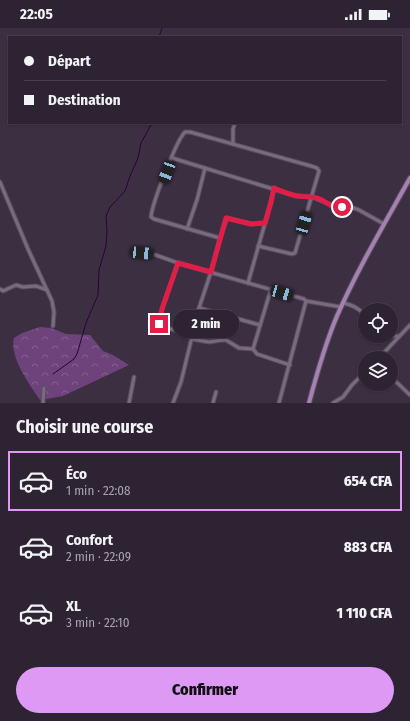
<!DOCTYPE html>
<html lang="fr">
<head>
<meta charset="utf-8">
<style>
	body { margin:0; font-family:"Fira Sans Condensed",sans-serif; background:#362b3a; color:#f1f3f6; height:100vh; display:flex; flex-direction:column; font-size:15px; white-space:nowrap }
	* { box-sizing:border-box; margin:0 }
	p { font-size:13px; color:#a7a4ac }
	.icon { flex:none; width:22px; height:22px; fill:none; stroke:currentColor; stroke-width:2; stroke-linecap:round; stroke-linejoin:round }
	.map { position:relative; height:375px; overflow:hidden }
	.panel { display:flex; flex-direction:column; background:#2e2332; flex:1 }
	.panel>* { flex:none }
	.guide { position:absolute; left:8px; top:8px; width:394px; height:88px; border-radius:0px; box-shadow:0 1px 3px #0004,0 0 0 1px #49404d; display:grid; align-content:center; height:88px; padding:0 16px; background:#2e2332 }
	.buttons { position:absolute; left:358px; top:275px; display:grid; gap:8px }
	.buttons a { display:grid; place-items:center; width:40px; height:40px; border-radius:50%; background:#2e2332; box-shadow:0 1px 3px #0004,0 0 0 1px #49404d; font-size:20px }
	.end { position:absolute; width:18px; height:18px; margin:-9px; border:5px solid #e11d48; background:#fff; box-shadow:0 0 0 2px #fff }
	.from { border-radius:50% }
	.bubble { position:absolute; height:28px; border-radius:14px; background:#2e2332; box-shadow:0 1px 3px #0004,0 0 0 1px #49404d; font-size:13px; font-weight:800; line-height:28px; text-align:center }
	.car { position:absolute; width:12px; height:24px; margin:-12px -6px; border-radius:5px; box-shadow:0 0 3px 1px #0007; background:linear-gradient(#222 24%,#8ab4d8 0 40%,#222 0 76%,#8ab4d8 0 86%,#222 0) }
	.guide b { display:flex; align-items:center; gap:14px; height:38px; font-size:15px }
	.guide b+b { border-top:1px solid #49404d }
	.guide i { width:10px; height:10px; background:#f1f3f6 }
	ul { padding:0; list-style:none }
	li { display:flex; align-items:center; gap:12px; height:60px; margin:0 8px 6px; padding:0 8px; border:2px solid transparent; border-radius:0px }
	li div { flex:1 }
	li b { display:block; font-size:15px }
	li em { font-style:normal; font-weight:800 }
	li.active { border-color:#dd99f4 }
	li>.icon { width:36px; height:36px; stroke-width:1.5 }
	h2 { padding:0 16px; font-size:18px; line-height:48px }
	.primary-button { display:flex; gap:8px; margin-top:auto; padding:8px 16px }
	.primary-button a { flex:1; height:46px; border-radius:24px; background:#dd99f4; color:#111; font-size:16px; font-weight:800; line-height:46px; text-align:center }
	.status { display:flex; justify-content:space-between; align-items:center; height:28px; padding:0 20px; background:#2e2332; direction:ltr }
	.status svg { height:11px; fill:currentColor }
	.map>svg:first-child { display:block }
	.forest { fill:url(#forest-crowns) }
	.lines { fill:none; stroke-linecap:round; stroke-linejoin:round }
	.stream { stroke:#2b0038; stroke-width:1 }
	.minor-casing { stroke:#584c5d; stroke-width:5 }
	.major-casing { stroke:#584c5d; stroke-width:6 }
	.minor { stroke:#7a6a80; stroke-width:3 }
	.major { stroke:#a581b1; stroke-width:4 }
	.route { stroke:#e11d48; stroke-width:5 }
</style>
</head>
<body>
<div class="status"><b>22:05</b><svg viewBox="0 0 49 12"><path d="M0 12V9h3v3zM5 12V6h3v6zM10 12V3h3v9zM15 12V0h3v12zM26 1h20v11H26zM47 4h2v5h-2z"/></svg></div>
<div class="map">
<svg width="410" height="375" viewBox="0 0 410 375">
	<defs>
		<pattern id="forest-crowns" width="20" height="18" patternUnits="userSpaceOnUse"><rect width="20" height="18" fill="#6e437c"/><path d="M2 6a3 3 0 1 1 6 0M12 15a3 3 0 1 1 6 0" fill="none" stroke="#835e8f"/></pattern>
	</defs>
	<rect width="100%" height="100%" fill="#3d2f42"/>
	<path class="forest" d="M40 299 51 300 66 306 90 307 103 323 113 327 129 337 63 368 40 372C30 357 9 329 14 310L22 305Z"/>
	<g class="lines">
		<g class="stream">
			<polyline points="159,9 162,0"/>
			<polyline points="53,346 74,331 77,326 86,295 98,267 99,242 106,218 107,203 106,188 110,179 125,163 130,148 138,130 141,115 152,95"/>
		</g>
		<g class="minor-casing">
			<g id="minor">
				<polyline points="233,116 233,101 235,95"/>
				<polyline points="172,130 296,168 312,169 339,180 351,179 359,182 384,196"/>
				<polyline points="0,154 28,221 52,273 54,284 53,298"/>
				<polyline points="187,201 197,172 205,140"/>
				<path d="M220 210 154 191 151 189C152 176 176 113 185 104H190L311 138 317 140 319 143 295 225 292 226 258 218"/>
				<polyline points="141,225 153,226 178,235 304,271 306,273 341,279"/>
				<polyline points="178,235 162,281 159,296 162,298 192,308"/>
				<polyline points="248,255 271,174 274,160"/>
				<polyline points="0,261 3,263 16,257 23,259 36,258 47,262"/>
				<polyline points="271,261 253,321 257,326 290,337"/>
				<path d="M343 275C353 277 358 280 365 287"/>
				<polyline points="199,280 260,297"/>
				<polyline points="391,308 399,308"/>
				<polyline points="192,311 209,314 222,312 226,312 239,320 253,321"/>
				<polyline points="379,330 410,297"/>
				<polyline points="391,349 410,367"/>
				<polyline points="43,375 44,360"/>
				<polyline points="129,375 134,349"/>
				<polyline points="173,375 181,354 199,280 211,244 220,210 227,190 251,196 265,195"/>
				<polyline points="213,375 216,364"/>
				<polyline points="279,375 306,273"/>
				<polyline points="333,375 343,369 352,357 365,344"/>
			</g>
		</g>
		<g class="major-casing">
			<path id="major" d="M309 375C317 345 325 316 337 288 358 240 385 195 410 150"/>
		</g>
		<use href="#minor" class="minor"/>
		<use href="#major" class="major"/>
	</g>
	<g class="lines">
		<path class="route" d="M159 296 162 281 178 235 211 244 226 190 251 196 265 195 271 174 274 160C281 163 290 167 298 168 306 169 315 168 322 172 328 176 335 181 342 179"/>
	</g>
</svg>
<div class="buttons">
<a><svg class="icon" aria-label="locate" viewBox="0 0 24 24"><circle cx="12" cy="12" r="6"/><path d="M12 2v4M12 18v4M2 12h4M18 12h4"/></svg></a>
<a><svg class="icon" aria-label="layers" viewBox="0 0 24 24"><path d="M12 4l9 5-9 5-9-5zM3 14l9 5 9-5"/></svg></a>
</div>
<i class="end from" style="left:342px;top:179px"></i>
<i class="end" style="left:159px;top:296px"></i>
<div class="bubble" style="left:173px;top:282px;width:66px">2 min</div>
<i class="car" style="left:167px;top:144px;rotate:201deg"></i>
<i class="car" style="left:304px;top:195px;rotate:16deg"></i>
<i class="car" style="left:142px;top:225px;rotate:95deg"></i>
<i class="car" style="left:282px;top:265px;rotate:106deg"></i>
<div class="guide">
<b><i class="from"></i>Départ</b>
<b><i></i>Destination</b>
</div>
</div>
<section class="panel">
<h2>Choisir une course</h2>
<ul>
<li class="active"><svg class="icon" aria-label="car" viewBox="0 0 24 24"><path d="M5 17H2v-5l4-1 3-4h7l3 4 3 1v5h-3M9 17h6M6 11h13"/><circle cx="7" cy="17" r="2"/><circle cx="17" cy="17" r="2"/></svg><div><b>Éco</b><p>1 min · 22:08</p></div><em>654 CFA</em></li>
<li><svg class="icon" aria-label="car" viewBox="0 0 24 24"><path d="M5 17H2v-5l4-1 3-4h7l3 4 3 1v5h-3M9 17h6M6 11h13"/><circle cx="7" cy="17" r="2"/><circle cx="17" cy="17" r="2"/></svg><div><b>Confort</b><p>2 min · 22:09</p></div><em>883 CFA</em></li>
<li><svg class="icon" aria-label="car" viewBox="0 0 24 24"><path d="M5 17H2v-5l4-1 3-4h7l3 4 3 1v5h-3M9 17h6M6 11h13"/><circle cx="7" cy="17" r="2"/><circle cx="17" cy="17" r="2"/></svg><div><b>XL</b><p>3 min · 22:10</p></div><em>1 110 CFA</em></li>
</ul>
<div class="primary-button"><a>Confirmer</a></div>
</section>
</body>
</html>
